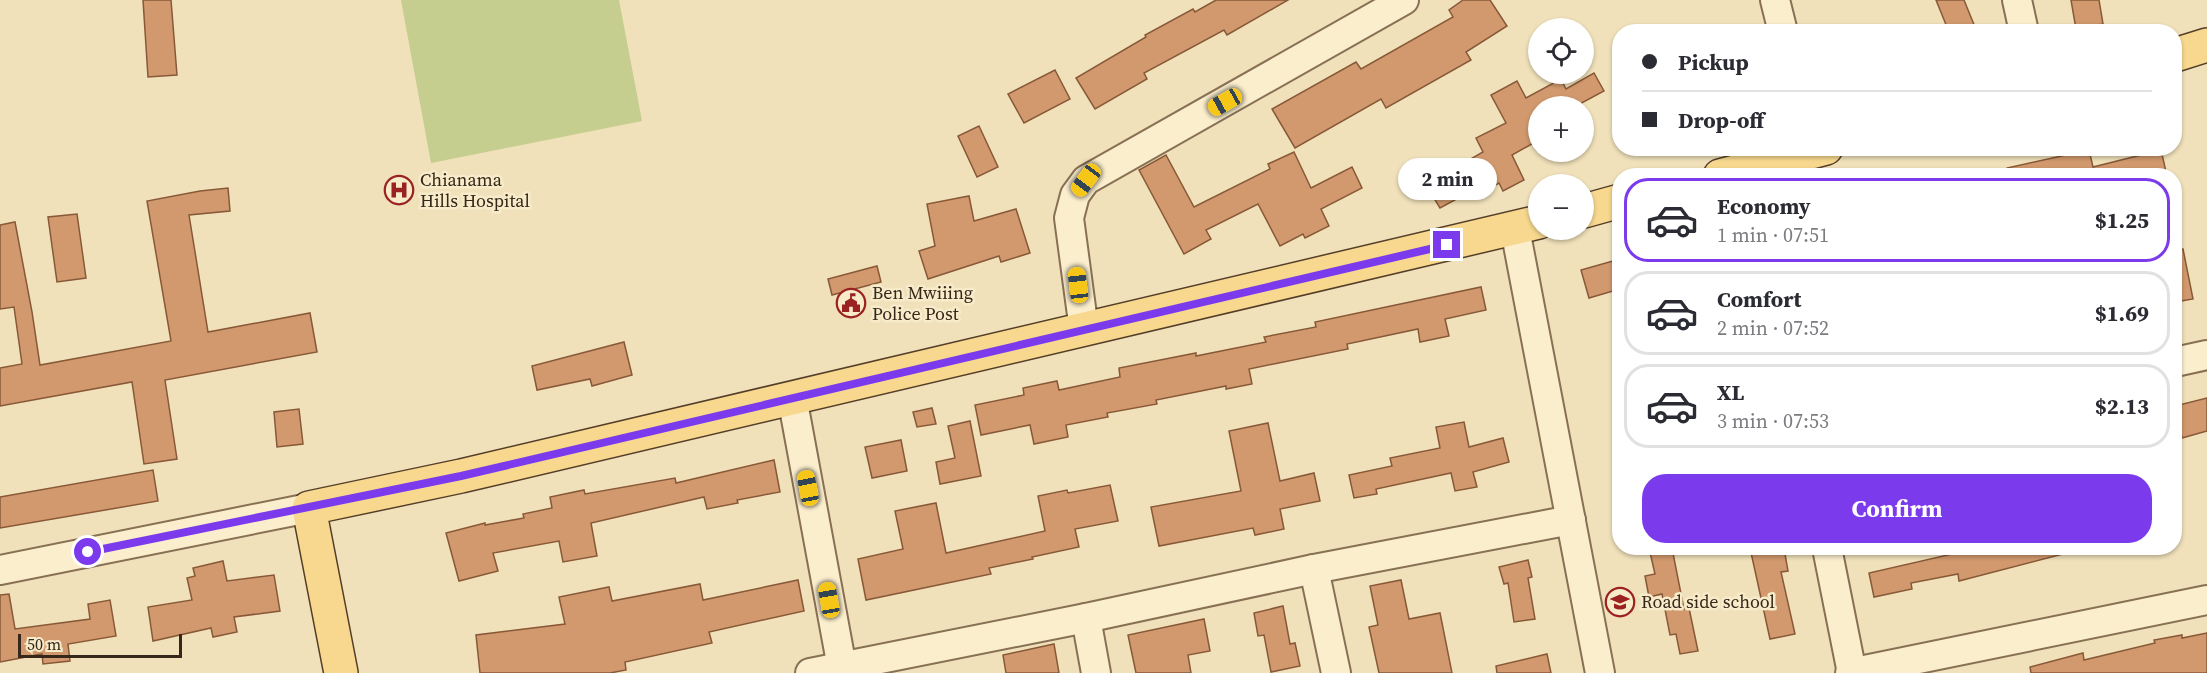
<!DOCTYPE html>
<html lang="en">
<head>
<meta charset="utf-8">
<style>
	body { margin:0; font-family:"Source Serif 4",serif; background:#f7f7f7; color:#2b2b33; height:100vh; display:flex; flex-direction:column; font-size:22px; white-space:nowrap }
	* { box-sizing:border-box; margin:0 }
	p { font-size:20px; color:#7c7c81 }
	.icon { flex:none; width:33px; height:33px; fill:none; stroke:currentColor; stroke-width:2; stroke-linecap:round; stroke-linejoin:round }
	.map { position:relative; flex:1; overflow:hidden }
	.drawer { position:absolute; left:1612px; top:168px; width:570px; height:387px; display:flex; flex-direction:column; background:#fff; border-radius:24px; box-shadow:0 2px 4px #0004 }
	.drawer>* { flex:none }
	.top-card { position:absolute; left:1612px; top:24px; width:570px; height:132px; border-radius:24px; box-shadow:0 2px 4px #0004; display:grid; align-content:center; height:132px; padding:0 30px; background:#fff }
	.tools { position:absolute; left:1528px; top:18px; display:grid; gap:12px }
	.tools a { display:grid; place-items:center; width:66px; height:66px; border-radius:50%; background:#fff; box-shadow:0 2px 4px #0004; font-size:30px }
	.scale { position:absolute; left:18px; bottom:15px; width:164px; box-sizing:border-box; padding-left:6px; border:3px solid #35281a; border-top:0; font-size:16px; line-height:21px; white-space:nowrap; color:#35281a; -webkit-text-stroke:4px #f7ebca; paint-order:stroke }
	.end { position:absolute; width:27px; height:27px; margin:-14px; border:8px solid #7c3aed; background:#fff; box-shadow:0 0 0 3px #fff }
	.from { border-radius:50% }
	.bubble { position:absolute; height:42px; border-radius:21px; background:#fff; box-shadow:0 2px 4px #0004; font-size:20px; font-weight:700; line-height:42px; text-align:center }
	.car { position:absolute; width:18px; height:36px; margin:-18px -9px; border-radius:8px; box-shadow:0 0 4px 2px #0007; background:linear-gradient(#f5c518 24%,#345 0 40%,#f5c518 0 76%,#345 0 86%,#f5c518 0) }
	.top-card b { display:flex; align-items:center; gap:21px; height:57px; font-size:22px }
	.top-card b+b { border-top:2px solid #e1e1e2 }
	.top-card i { width:15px; height:15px; background:#2b2b33 }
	ul { padding:10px 0 0; list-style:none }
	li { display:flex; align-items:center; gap:18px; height:84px; margin:0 12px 9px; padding:0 18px; border:3px solid #e1e1e2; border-radius:24px }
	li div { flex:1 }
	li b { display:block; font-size:22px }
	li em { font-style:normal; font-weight:700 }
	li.selected { border-color:#7c3aed }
	li>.icon { width:54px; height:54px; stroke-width:1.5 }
	.cta { display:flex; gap:12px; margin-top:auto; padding:12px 30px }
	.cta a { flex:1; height:69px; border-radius:24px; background:#7c3aed; color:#fff; font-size:24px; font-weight:700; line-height:69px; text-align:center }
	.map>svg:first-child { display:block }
	.green { fill:#c5ce8e }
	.building { fill:#d1996d; stroke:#885938; stroke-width:1.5 }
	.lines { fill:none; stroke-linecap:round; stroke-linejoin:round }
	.minor-casing { stroke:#887054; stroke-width:32 }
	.major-casing { stroke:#543e29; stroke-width:36 }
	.minor { stroke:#fbeecd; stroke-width:28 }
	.major { stroke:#f7d88e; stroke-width:33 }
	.route { stroke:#7c3aed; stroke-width:8 }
	.labels { text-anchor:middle; stroke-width:5; stroke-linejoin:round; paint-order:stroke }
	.poi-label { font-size:18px; fill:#35281a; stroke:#f7ebca; text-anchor:start }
</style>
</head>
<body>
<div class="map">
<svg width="2207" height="673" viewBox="0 0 2207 673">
	<rect width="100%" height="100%" fill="#f0e1ba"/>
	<polygon class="green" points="401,0 619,0 642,121 431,163"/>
	<g class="building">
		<polygon points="143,0 171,0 177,75 148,77"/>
		<polygon points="1216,0 1288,0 1227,35 1224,30 1144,73 1147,79 1095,109 1076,78 1146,37 1145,35 1193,9 1195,12"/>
		<polygon points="1463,0 1490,0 1507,26 1466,52 1471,60 1386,108 1381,99 1295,148 1272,109 1356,62 1361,69 1453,17 1449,10"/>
		<polygon points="1936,0 1964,0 1977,32 1949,32"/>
		<polygon points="2071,0 2099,0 2103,24 2076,29"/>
		<polygon points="1055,70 1070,99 1024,123 1008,94"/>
		<polygon points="1594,73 1604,91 1576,106 1568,106 1564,100 1552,106 1539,106 1539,140 1512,155 1524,180 1503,191 1499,183 1478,195 1475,189 1440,208 1421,177 1445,163 1450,171 1483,152 1476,138 1506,123 1491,95 1517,81 1526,98 1561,79 1566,89"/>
		<polygon points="979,126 998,167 977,177 958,136"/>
		<polygon points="2089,150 2093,167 2161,150 2167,176 2008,176 2007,168"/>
		<polygon points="1294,152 1311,188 1352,167 1362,188 1321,209 1329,226 1305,238 1303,234 1280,246 1258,204 1206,230 1211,239 1184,254 1139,170 1166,155 1194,207 1270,169 1268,164"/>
		<polygon points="228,188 230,211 189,215 208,332 310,313 317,352 165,380 177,459 144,464 132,382 0,406 0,368 22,364 14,307 0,309 0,225 15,222 32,312 40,365 171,341 147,201 200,191"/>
		<polygon points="969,196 974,221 1016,209 1030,253 1001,262 999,256 928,279 919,251 935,246 927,204"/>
		<polygon points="77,214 86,278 57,282 48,217"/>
		<polygon points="2175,249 2183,249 2193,299 2175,302"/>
		<polygon points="1620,259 1620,289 1589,298 1581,270"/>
		<polygon points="877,266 881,282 832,295 828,279"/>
		<polygon points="1481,287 1486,310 1445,319 1449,336 1420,342 1418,329 1347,344 1348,349 1249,369 1252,384 1226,389 1226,386 1156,400 1157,404 1107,413 1108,417 1066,425 1068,437 1034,444 1030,425 981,435 975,405 1024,395 1023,388 1057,381 1059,390 1120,377 1119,368 1196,353 1196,356 1266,342 1264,337 1316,327 1315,322"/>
		<polygon points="624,342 632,375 592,386 590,379 537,390 532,366"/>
		<polygon points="2207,398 2207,431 2182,438 2175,406"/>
		<polygon points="932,408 936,424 917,427 913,412"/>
		<polygon points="299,409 303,444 277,447 274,412"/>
		<polygon points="970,421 981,476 940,484 936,462 955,458 948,426"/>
		<polygon points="1464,422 1469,447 1503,438 1509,462 1473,472 1477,487 1455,491 1451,473 1376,489 1377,494 1354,498 1349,475 1392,466 1390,458 1440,448 1436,427"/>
		<polygon points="1268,423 1280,481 1314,473 1320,501 1280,509 1284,529 1255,535 1253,528 1159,546 1151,507 1241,491 1229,431"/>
		<polygon points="901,440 907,471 872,478 865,447"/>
		<polygon points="774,460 780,492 737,500 738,503 707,509 704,497 591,523 597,556 563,562 559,541 493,553 498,571 459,581 446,533 485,523 485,525 524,518 523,514 552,508 550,497 584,490 585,494 675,478 676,483"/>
		<polygon points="153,470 158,501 0,528 0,497"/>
		<polygon points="1110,485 1118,521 1075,529 1079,547 1032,557 1033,559 989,568 991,574 866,600 858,559 903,549 895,511 936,503 946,553 1045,531 1038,496 1067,490 1068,493"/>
		<polygon points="1649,548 1672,548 1684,609 1689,608 1698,651 1680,654 1676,634 1670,635 1662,594 1649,597 1645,576 1655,574"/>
		<polygon points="1750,548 1784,548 1788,571 1781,572 1795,634 1770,639"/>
		<polygon points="1960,548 2067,548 2067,553 1959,581 1958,574 1911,583 1912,589 1874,597 1869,573 1961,552"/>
		<polygon points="1528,560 1532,577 1528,578 1535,619 1514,622 1508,583 1504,584 1499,567"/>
		<polygon points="223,561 227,581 274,575 280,611 234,617 237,632 213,637 211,628 153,641 148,607 192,600 187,578 195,576 193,568"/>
		<polygon points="798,580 804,611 709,632 712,643 625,662 626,670 610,673 480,673 476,635 565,624 559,597 609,587 612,601 700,584 703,600"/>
		<polygon points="1401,580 1409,619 1440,613 1452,673 1379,673 1369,627 1378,625 1370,586"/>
		<polygon points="9,594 15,629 90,619 88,604 110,600 116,636 68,644 70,661 43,664 42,654 0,662 0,595"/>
		<polygon points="1283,606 1290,644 1295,643 1300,666 1271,672 1264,635 1258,636 1254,613"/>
		<polygon points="1204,619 1210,651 1188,655 1191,673 1136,673 1128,635"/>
		<polygon points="2207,633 2207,673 2031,673 2030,667 2083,653 2084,660 2155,643 2154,640 2182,635 2182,638"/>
		<polygon points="1054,644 1059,673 1006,673 1003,655"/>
		<polygon points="1547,654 1551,673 1497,673 1496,666"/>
	</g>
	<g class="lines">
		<g class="minor-casing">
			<g id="minor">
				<polyline points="1775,0 1783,32"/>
				<polyline points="2017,0 2024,32"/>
				<polyline points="1515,229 1600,673"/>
				<polyline points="1084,330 1069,218 1075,195 1086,180 1404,0"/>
				<polyline points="2175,362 2207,355"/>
				<polyline points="792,397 843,673"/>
				<polyline points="1827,548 1852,673"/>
				<polyline points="1314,569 1336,673"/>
				<polyline points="0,570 309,508"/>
				<polyline points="1086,618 1096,673"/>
				<polyline points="810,673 1086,618 1314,569 1571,520"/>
				<polyline points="1850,673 2207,600"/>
			</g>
		</g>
		<g class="major-casing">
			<g id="major">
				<polyline points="2175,55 2207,45"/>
				<polyline points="1720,176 1826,148"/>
				<polyline points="1584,211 1620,201"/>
				<polyline points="341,673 309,508 461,476 1539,222"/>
			</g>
		</g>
		<use href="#minor" class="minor"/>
		<use href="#major" class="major"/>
	</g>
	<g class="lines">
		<polyline class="route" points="88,552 461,476 1447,245"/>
	</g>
	<defs>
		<g id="hospital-ring" transform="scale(1.5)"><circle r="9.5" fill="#f7ebca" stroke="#9a2220" stroke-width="1.5"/><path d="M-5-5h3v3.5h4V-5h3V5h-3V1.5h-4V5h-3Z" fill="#9a2220"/></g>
		<g id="civic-ring" transform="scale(1.5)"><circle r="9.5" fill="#f7ebca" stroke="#9a2220" stroke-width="1.5"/><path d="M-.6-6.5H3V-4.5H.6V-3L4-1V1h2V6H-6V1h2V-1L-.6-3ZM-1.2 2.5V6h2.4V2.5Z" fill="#9a2220"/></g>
		<g id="school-ring" transform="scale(1.5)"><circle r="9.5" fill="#f7ebca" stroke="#9a2220" stroke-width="1.5"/><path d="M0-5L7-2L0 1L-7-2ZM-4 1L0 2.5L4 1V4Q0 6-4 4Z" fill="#9a2220"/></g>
	</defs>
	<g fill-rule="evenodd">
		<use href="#hospital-ring" x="399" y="190"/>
		<use href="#civic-ring" x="851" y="303"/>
		<use href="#school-ring" x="1620" y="602"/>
	</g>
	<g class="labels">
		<g class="poi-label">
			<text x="420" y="186">Chianama<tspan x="420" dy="21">Hills Hospital</tspan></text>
			<text x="872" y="299">Ben Mwiiing<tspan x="872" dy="21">Police Post</tspan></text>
			<text x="1641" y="608">Road side school</text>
		</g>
	</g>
</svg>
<div class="tools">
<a><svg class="icon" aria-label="locate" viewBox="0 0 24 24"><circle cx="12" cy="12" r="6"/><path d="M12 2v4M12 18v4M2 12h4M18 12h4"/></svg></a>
<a>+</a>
<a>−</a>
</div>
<div class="scale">50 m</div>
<i class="end from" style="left:88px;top:552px"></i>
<i class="end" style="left:1447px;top:245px"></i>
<div class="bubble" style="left:1398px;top:158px;width:99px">2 min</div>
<i class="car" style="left:1225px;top:102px;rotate:241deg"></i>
<i class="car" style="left:1086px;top:180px;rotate:217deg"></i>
<i class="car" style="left:1078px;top:285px;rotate:353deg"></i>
<i class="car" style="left:808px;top:488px;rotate:349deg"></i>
<i class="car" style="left:829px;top:600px;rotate:350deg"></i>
<div class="top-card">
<b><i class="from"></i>Pickup</b>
<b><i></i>Drop-off</b>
</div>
<section class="drawer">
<ul>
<li class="selected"><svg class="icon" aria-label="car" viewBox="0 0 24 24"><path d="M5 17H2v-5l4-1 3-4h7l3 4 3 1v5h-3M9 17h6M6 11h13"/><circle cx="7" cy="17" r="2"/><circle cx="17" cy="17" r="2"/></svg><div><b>Economy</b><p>1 min · 07:51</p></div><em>$1.25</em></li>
<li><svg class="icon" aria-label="car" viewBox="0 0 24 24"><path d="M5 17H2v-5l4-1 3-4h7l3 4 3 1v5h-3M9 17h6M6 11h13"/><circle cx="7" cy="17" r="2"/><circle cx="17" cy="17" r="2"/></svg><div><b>Comfort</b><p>2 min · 07:52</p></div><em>$1.69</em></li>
<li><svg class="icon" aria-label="car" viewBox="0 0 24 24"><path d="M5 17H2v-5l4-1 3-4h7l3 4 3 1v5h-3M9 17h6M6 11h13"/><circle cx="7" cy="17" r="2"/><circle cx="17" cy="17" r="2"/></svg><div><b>XL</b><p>3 min · 07:53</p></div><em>$2.13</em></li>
</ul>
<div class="cta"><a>Confirm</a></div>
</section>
</div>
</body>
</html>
